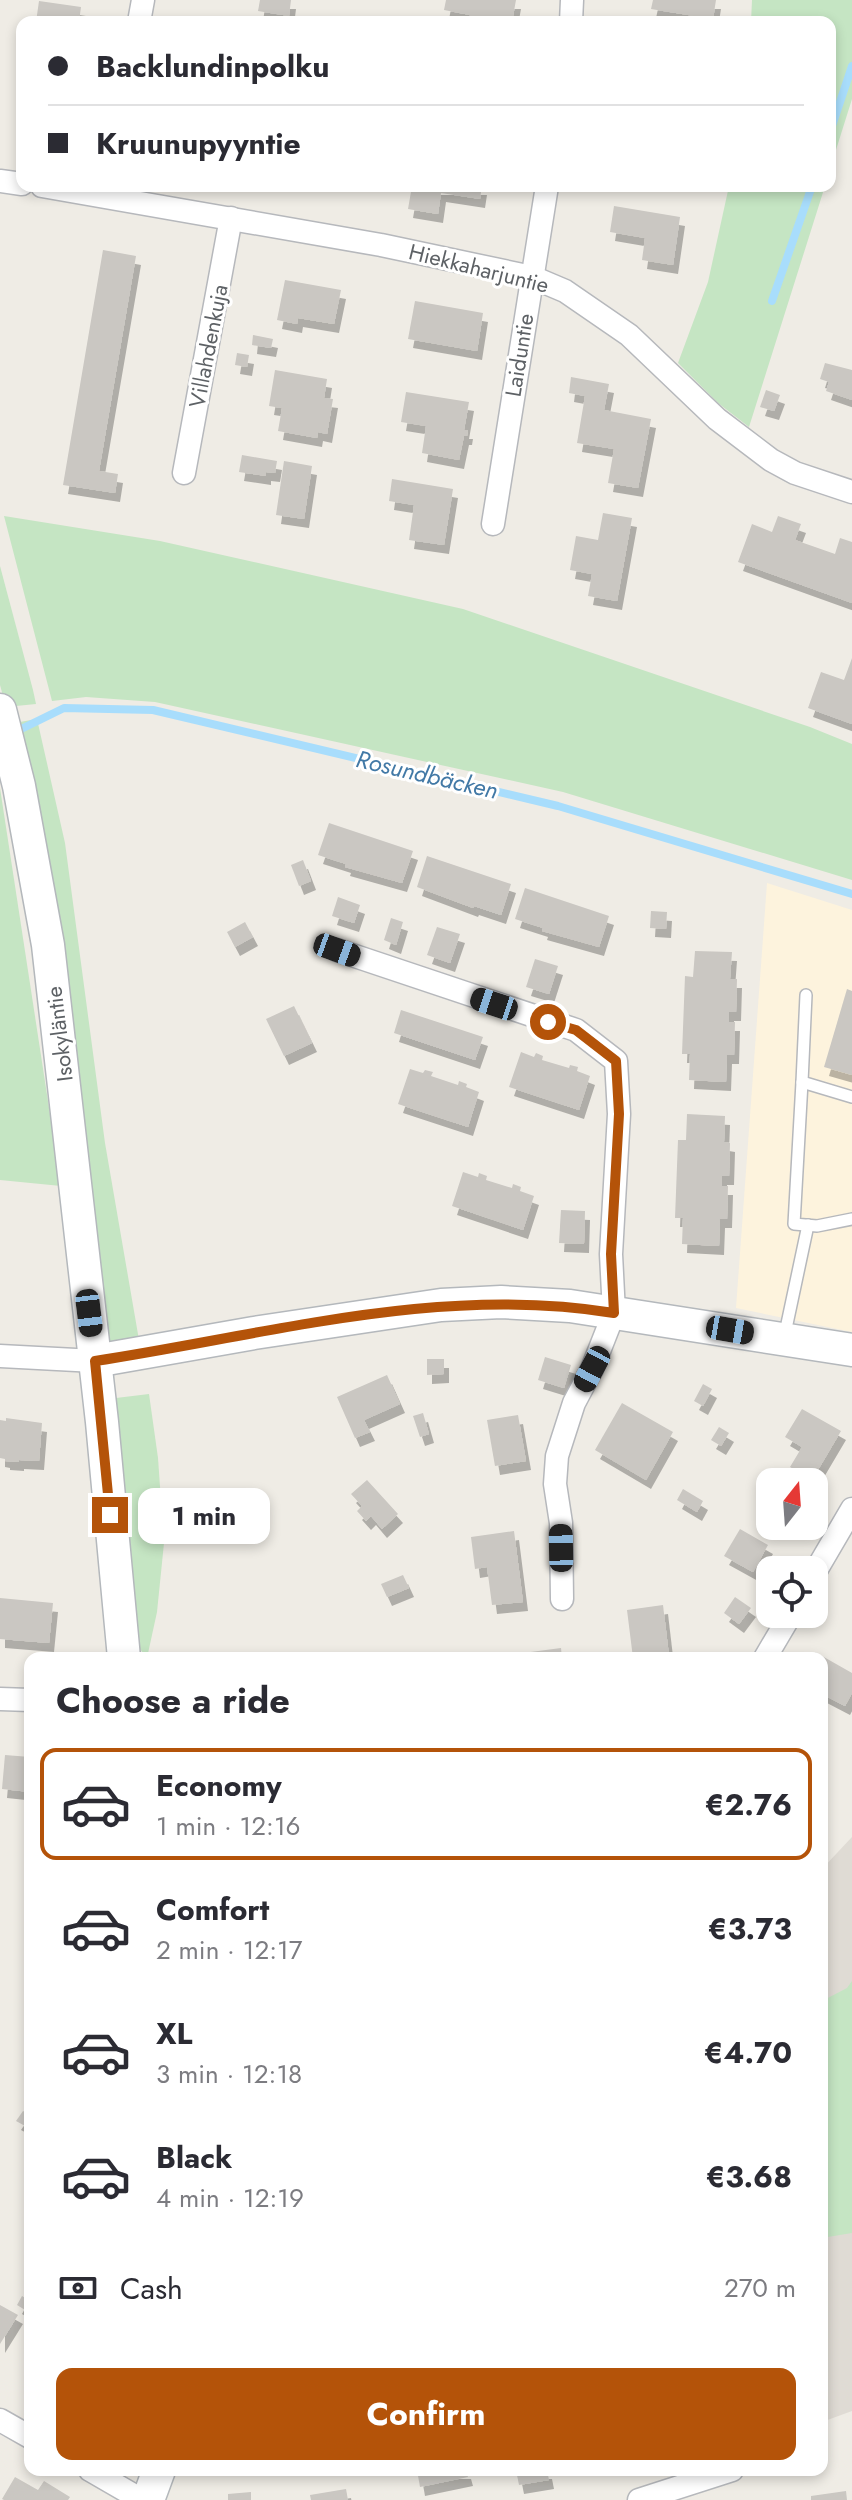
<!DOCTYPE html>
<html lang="en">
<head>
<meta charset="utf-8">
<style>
	body { margin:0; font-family:Jost,sans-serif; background:#f2f2f3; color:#2b2b33; height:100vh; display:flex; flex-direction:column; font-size:30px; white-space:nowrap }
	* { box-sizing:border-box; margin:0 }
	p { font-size:26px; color:#7c7c81 }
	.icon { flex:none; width:44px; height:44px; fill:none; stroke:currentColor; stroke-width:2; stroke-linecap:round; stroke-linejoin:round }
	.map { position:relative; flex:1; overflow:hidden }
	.drawer { position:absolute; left:24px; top:1652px; width:804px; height:824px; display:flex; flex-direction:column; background:#fff; border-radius:16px; box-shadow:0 4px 12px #0003 }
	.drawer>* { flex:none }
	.guide { position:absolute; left:16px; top:16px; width:820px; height:176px; border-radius:16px; box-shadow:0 4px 12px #0003; display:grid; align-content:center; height:176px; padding:0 32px; background:#fff }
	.needle { width:52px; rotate:17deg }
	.controls { position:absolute; left:756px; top:1468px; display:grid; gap:16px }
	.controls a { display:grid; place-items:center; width:72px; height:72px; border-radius:16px; background:#fff; box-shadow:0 4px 12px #0003; font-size:40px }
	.end { position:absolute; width:36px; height:36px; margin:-18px; border:10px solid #b45309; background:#fff; box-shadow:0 0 0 4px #fff }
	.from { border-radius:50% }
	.bubble { position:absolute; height:56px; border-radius:16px; background:#fff; box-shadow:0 4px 12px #0003; font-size:26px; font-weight:700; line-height:56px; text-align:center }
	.car { position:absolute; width:24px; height:48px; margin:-24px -12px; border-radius:10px; box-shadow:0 0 6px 2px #0007; background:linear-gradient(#222 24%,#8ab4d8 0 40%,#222 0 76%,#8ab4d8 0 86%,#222 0) }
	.guide b { display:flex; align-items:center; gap:28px; height:76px; font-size:30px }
	.guide b+b { border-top:2px solid #e1e1e2 }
	.guide i { width:20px; height:20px; background:#2b2b33 }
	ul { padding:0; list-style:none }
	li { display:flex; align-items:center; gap:24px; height:112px; margin:0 16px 12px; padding:0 16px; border:4px solid transparent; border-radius:16px }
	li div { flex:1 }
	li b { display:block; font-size:30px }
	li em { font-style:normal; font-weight:700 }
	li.active { border-color:#b45309 }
	li>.icon { width:72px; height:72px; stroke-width:1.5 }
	h2 { padding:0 32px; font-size:36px; line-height:96px }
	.pay { display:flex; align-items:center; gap:20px; height:88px; padding:0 32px; font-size:30px }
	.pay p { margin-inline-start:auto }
	.primary-button { display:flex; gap:16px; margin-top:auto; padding:16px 32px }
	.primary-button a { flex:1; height:92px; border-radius:16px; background:#b45309; color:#fff; font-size:32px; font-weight:700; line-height:92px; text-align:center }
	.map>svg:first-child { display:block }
	.commercial { fill:#fdf3dd }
	.education { fill:#dfdbd4 }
	.green { fill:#c5e5c3 }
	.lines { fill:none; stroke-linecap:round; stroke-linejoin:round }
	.stream { stroke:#a8ddfc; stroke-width:8 }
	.building { fill:#cac7c2; filter:url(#shadow) }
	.lane-casing { stroke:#b6b8bc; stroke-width:14 }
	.street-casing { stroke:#b6b8bc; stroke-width:25 }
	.secondary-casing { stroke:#b4b8bc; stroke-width:35 }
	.lane { stroke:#fff; stroke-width:11 }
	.street { stroke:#fff; stroke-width:22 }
	.secondary { stroke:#fff; stroke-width:32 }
	.route { stroke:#b45309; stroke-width:10 }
	.labels { text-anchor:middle; stroke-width:6; stroke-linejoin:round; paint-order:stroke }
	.street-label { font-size:22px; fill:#5d6165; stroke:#fff }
	.water-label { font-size:24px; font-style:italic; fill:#4279a6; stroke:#fff }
</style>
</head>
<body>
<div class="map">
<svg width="852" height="2500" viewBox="0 0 852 2500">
	<defs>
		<filter id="shadow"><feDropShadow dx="5" dy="9" stdDeviation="0" flood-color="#0004"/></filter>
	</defs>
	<rect width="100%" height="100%" fill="#efece5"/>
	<polygon class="commercial" points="767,883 852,910 852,1332 736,1308"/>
	<polygon class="education" points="852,1837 852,2411 822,2422 822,1869"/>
	<g class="green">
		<polygon points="752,0 852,0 852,99 830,169 830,22 751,22"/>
		<polygon points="729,186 825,186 749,427 718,403 678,363 708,282"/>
		<polygon points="4,516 160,541 463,609 810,727 852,744 852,880 563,792 155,702 86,697 52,701"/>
		<polygon points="0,566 33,690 36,704 6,707 0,685"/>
		<polygon points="37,719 65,843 105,1143 139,1340 106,1346 8,724"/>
		<polygon points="0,788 61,1186 0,1180"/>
		<polygon points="149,1394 158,1458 164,1543 157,1612 147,1658 140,1649 116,1398"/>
		<polygon points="852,1981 852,2233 822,2238 822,2001 847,1988"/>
	</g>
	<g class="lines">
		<g class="stream">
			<polyline points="830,132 852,66"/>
			<polyline points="772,301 812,186"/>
			<polyline points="11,734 64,708 153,710 558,806 852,894"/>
		</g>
	</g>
	<g class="building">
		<polygon points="260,0 291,0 289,16 258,11"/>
		<polygon points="446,0 516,0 512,22 469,22 470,15 444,10"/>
		<polygon points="653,0 716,0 713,19 651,9"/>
		<polygon points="39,1 81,7 79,22 36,22"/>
		<polygon points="20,117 22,117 22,144 16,143"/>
		<polygon points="412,186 482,186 480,199 441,193 438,214 408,209"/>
		<polygon points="614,206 680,217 673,265 642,260 645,238 610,232"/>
		<polygon points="103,250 136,256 99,471 118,474 115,493 63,485"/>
		<polygon points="285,280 341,290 334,324 298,318 297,324 277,320"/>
		<polygon points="415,301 483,313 477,351 408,339"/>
		<polygon points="253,335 273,339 271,348 252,345"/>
		<polygon points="237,353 249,355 247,367 235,365"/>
		<polygon points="825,363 852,370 852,400 826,391 829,382 820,379"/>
		<polygon points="275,370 327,379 324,398 333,399 327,434 318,432 317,438 278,431 282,408 269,406"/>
		<polygon points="571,377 609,384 604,410 651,419 638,488 608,483 614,449 577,443 585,396 569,393"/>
		<polygon points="766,390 780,395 774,411 760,407"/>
		<polygon points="406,392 469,402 464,430 468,430 467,436 464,436 459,460 422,453 426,426 401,422"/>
		<polygon points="242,455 277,461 275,473 266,472 266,476 239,472"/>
		<polygon points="284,461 312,466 304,519 276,515"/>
		<polygon points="392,479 453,489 444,545 409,540 414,505 389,501"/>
		<polygon points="603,513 632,518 617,601 588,596 592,574 570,570 576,536 598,540"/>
		<polygon points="778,516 801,524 795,540 835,554 840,538 852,542 852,603 738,562 752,524 772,532"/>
		<polygon points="852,658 852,724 808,708 821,672 844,680"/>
		<polygon points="329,823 413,851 402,883 345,867 346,864 318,855"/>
		<polygon points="427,856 511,884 501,915 474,906 473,908 417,887"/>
		<polygon points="303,860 311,881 299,886 291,865"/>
		<polygon points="525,888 609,916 599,947 542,931 543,928 515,919"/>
		<polygon points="338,897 360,905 354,923 332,916"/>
		<polygon points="651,911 667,912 666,929 650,928"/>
		<polygon points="391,918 403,922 396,945 384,940"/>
		<polygon points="245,922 253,937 235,947 227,932"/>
		<polygon points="437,927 460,934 450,963 427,955"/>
		<polygon points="695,951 732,952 730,979 737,979 736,1012 729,1012 729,1022 735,1022 734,1055 727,1055 726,1082 689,1080 690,1054 682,1054 685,976 693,977"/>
		<polygon points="535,959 558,966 549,994 526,987"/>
		<polygon points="847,989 852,991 852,1075 824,1067"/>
		<polygon points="294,1006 312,1043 284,1056 266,1019"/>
		<polygon points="401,1010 483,1037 475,1060 394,1033"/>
		<polygon points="521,1052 534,1057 536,1053 543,1056 542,1060 569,1068 570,1065 578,1067 577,1071 590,1076 579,1110 509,1087"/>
		<polygon points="410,1069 423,1073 425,1070 433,1072 431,1076 458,1085 459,1081 467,1084 466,1087 479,1092 468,1127 398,1104"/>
		<polygon points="687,1114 725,1116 724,1142 730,1143 729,1176 722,1176 722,1186 728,1186 727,1219 720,1219 719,1246 682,1244 683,1218 675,1218 678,1140 686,1140"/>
		<polygon points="463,1172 478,1177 479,1173 487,1176 486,1180 512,1188 513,1184 521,1187 520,1191 534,1196 523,1230 452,1206"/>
		<polygon points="561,1210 585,1211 584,1244 559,1243"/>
		<polygon points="545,1357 571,1365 564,1388 538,1380"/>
		<polygon points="427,1359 444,1359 444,1374 427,1375"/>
		<polygon points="387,1375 400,1404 364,1420 370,1432 355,1438 337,1397"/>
		<polygon points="703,1384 712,1389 703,1406 694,1401"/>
		<polygon points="622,1403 673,1432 646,1480 595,1450"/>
		<polygon points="802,1409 841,1431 812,1480 790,1467 802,1447 785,1437"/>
		<polygon points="423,1413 429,1434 420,1437 413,1416"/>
		<polygon points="518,1415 526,1461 495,1466 487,1420"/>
		<polygon points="6,1418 42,1423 39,1461 19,1460 19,1462 5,1461 5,1459 0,1458 0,1420 6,1421"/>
		<polygon points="719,1427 729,1433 721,1446 711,1440"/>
		<polygon points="367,1480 398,1514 382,1529 371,1516 366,1521 357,1511 362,1506 351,1494"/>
		<polygon points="683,1489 703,1501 697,1512 677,1500"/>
		<polygon points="740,1529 768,1545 753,1572 724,1556"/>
		<polygon points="514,1531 523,1602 492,1605 487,1567 475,1569 471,1537"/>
		<polygon points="403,1575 409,1588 387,1597 381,1584"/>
		<polygon points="735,1597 751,1608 739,1624 724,1613"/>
		<polygon points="0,1598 53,1603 49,1643 0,1639"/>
		<polygon points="663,1605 669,1656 633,1658 627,1610"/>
		<polygon points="561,1648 562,1658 500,1658 500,1656"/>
		<polygon points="815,1652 852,1673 852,1693 845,1706 822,1694 822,1658 812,1658"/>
		<polygon points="5,1755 30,1757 30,1792 2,1789"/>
		<polygon points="23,2111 30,2115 30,2122 27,2127 16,2121"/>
		<polygon points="22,2296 30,2301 30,2313 17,2305"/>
		<polygon points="0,2305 18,2315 0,2344"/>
		<polygon points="417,2470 466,2470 468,2477 420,2487"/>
		<polygon points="516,2470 547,2470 549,2480 519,2485"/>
		<polygon points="15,2477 38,2490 44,2481 70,2497 68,2500 4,2500 2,2499"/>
		<polygon points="346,2489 348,2500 311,2500 310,2495"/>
		<polygon points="846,2491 847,2500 811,2500 811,2496"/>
		<polygon points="251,2492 251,2500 228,2500 228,2494"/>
	</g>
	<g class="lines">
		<g class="lane-casing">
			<g id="lane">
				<polyline points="806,995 802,1082 852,1097"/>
				<polyline points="802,1082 794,1224 817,1226 852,1219"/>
				<polyline points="784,1338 808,1225"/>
			</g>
		</g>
		<g class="street-casing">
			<g id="street">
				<polyline points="139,22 143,0"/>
				<polyline points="571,22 572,0"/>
				<polyline points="0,181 22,184"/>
				<polyline points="42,186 381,245 532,277 565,291 629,335 717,419 771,460 795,473 852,492"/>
				<polyline points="184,473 231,218"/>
				<polyline points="493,524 547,186"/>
				<polyline points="337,950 576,1030 616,1061 619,1114 611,1254 614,1313 592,1369 574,1403 557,1456 555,1484 561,1523 562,1599"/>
				<polyline points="0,1356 95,1361"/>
				<polyline points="814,1574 852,1509"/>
				<polyline points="765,1658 791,1614"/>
				<polyline points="0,1699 30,1700"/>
				<polyline points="0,2420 30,2437"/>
				<polyline points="90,2470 142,2500"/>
				<polyline points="639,2500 732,2470"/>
			</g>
		</g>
		<g class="secondary-casing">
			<g id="secondary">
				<polyline points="0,710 19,786 48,945 102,1422 124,1658"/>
				<polyline points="95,1361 254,1333 441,1305 501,1302 570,1306 852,1350"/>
				<polyline points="148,2500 159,2470"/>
			</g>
		</g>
		<use href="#lane" class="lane"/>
		<use href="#street" class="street"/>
		<use href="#secondary" class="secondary"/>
	</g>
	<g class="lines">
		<path class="route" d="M110 1515 95 1361C266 1335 440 1284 614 1313L611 1254 619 1114 616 1061 576 1030 548 1022"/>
	</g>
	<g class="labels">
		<g class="street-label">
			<text transform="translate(479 268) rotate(14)" y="8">Hiekkaharjuntie</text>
			<text transform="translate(208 346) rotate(-79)" y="8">Villahdenkuja</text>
			<text transform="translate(519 355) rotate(-81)" y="8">Laiduntie</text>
			<text transform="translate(59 1034) rotate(-97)" y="8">Isokyläntie</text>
		</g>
		<g class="water-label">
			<text transform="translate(427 775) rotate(13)" y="8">Rosundbäcken</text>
		</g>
	</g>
</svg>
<div class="controls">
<a><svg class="needle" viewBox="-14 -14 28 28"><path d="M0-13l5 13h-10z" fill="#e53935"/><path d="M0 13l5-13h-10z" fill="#7c7c81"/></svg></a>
<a><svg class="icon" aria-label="locate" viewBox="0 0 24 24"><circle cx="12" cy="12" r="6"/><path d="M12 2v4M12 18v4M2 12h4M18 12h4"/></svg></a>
</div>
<i class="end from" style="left:548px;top:1022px"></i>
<i class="end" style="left:110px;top:1515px"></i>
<div class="bubble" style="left:138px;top:1488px;width:132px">1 min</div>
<i class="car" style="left:337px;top:950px;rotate:110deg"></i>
<i class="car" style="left:494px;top:1004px;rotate:288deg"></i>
<i class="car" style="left:89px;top:1313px;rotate:173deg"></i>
<i class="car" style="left:730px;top:1330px;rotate:100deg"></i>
<i class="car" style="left:592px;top:1369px;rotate:208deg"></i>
<i class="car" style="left:561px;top:1548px;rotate:359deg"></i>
<div class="guide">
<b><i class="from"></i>Backlundinpolku</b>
<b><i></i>Kruunupyyntie</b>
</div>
<section class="drawer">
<h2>Choose a ride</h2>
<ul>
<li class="active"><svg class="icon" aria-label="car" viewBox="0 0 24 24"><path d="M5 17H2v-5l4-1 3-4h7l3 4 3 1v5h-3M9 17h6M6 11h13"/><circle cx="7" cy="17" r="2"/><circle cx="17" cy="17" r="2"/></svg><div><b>Economy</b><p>1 min · 12:16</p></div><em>€2.76</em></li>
<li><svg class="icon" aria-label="car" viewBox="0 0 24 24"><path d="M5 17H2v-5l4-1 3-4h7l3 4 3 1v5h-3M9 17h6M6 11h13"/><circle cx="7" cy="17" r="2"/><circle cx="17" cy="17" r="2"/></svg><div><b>Comfort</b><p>2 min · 12:17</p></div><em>€3.73</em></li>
<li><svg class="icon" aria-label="car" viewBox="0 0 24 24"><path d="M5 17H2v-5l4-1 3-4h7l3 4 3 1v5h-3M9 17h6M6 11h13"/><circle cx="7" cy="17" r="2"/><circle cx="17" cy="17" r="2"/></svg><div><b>XL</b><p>3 min · 12:18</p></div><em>€4.70</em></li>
<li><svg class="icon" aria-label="car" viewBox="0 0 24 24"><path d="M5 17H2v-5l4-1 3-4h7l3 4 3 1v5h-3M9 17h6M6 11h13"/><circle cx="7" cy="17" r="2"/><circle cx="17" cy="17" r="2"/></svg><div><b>Black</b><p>4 min · 12:19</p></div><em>€3.68</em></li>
</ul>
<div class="pay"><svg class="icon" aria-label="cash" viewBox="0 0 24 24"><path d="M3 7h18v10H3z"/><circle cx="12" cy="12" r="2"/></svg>Cash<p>270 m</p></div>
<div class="primary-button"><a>Confirm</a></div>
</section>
</div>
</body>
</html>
